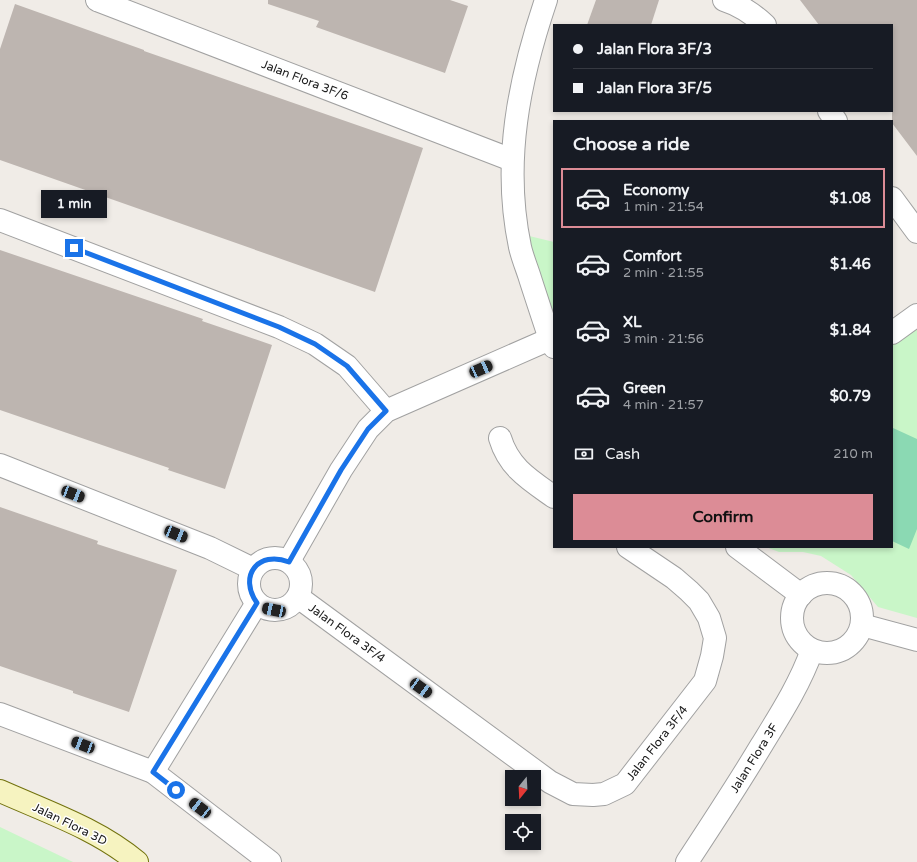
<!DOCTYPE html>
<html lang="en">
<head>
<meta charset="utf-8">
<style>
	body { margin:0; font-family:"Varela Round",sans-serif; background:#20242c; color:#f1f3f6; height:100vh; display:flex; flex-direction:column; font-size:15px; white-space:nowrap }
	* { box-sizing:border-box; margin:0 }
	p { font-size:13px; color:#9ea1a6 }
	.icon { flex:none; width:22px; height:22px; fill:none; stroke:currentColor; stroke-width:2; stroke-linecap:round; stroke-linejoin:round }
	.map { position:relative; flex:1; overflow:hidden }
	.drawer { position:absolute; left:553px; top:120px; width:340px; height:428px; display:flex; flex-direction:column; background:#171b24; border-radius:0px; box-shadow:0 2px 6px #0003 }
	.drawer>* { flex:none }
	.hud { position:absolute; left:553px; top:24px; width:340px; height:88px; border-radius:0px; box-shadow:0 2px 6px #0003; display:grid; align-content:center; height:88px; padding:0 20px; background:#171b24 }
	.needle { width:26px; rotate:198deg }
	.buttons { position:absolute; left:505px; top:770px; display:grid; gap:8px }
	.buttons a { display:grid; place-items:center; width:36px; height:36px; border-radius:0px; background:#171b24; box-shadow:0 2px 6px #0003; font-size:20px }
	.end { position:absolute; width:18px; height:18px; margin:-9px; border:5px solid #1a73e8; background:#fff; box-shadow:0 0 0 2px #fff }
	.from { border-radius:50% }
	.bubble { position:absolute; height:28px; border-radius:0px; background:#171b24; box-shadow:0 2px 6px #0003; font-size:13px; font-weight:700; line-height:28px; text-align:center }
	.car { position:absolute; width:12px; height:24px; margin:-12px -6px; border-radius:5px; box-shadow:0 0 3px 1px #0007; background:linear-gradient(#222 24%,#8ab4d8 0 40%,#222 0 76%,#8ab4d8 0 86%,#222 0) }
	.hud b { display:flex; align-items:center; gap:14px; height:38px; font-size:15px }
	.hud b+b { border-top:1px solid #363941 }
	.hud i { width:10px; height:10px; background:#f1f3f6 }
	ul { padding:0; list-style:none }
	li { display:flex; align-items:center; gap:12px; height:60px; margin:0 8px 6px; padding:0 12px; border:2px solid transparent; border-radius:0px }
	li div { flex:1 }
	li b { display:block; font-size:15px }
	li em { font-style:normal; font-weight:700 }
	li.current { border-color:#dc8c96 }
	li>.icon { width:36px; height:36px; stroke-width:1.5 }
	h2 { padding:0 20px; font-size:18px; line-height:48px }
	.pay { display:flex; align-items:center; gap:10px; height:44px; padding:0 20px; font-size:15px }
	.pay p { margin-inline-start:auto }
	.button { display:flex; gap:8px; margin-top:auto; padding:8px 20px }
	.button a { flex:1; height:46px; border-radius:0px; background:#dc8c96; color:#111; font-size:16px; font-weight:700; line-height:46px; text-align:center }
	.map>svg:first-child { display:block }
	.park { fill:#c9f6c8 }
	.pitch { fill:#8bd9b3 }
	.building { fill:#bdb5b0 }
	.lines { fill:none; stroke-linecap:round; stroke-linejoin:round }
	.street-casing { stroke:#a1a1a1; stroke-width:24 }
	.secondary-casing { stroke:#72720d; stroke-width:24 }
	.street { stroke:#fff; stroke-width:22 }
	.secondary { stroke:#f6f3c0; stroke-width:22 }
	.route { stroke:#1a73e8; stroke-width:5 }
	.labels { text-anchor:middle; stroke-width:3; stroke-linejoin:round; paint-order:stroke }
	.street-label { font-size:12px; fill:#202020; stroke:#fff }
</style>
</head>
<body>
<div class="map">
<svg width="917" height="862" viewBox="0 0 917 862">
	<rect width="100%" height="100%" fill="#f0ece7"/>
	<g class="park">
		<polygon points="521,234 554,242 554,326"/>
		<polygon points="917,320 917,618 878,607 851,575 821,556 803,552 779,552 766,547 892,547 892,339"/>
		<polygon points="0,827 73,862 0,862"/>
	</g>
	<polygon class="pitch" points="893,428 917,439 917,529 909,549 892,541 892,431"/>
	<g class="building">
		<polygon points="268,0 450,0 468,6 445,73 316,27 319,21 268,4"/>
		<polygon points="596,0 659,0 651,25 587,25"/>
		<polygon points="800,0 917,0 917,156 892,123 892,25 819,25"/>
		<polygon points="15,4 144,50 144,51 423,148 375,292 0,160 0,49"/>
		<polygon points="0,250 203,319 202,321 272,345 225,489 168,470 169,468 0,410"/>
		<polygon points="0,507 98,541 97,544 177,570 129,712 73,693 73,691 0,666"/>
	</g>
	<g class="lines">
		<g class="street-casing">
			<g id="street">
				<polyline points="97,0 512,160"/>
				<path d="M546 0C519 80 502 162 520 247 522 256 526 266 529 275 536 297 543 318 550 339L554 347"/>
				<path d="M724 0C740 5 752 13 765 25"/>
				<polyline points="829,111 836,121"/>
				<polyline points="892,198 917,232"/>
				<polyline points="0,220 279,327 315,344 347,366 386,411"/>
				<polyline points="892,333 917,315"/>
				<path d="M500 438C509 468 530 480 554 497"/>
				<polyline points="0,465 210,548 253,569"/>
				<polyline points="737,547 801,595"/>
				<circle cx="275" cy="584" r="26"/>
				<polyline points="289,561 341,470 368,429 386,411 550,339"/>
				<circle cx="827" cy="618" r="35"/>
				<polyline points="298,597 550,782 573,794 593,795 604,794 625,784 705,681 712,656 715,638 709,618 699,601 689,591 674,578 628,547"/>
				<polyline points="862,625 917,640"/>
				<polyline points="0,714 153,772 270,862"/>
				<polyline points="153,772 257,603"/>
				<path d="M687 862C712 824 737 786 761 746 780 715 800 684 812 650"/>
			</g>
		</g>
		<g class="secondary-casing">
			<path id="secondary" d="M0 791C47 812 98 829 137 862"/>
		</g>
		<use href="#street" class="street"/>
		<use href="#secondary" class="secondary"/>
	</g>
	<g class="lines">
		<path class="route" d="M74 248 279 327 315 344 347 366 386 411 368 429 341 470 289 562C258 550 238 576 257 603L153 772 176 790"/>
	</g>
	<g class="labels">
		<g class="street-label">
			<text transform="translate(305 80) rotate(21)" y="4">Jalan Flora 3F/6</text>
			<text transform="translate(347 633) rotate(36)" y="4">Jalan Flora 3F/4</text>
			<text transform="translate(657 743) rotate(-52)" y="4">Jalan Flora 3F/4</text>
			<text transform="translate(754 758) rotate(-58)" y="4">Jalan Flora 3F</text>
			<text transform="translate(70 824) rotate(26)" y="4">Jalan Flora 3D</text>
		</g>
	</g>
</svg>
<div class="buttons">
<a><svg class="needle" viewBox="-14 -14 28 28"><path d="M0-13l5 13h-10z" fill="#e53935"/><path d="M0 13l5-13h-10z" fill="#9ea1a6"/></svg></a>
<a><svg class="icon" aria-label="locate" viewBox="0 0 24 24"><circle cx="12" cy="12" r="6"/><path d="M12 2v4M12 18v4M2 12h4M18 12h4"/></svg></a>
</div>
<i class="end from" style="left:176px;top:790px"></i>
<i class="end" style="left:74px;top:248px"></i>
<div class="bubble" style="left:41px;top:190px;width:66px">1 min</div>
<i class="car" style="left:481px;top:369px;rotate:66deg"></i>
<i class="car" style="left:73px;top:494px;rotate:111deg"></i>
<i class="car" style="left:176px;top:534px;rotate:112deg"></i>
<i class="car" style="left:274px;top:610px;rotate:282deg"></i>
<i class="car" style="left:421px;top:688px;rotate:126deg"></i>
<i class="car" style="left:83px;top:745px;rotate:291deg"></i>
<i class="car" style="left:200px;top:808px;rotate:308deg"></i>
<div class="hud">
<b><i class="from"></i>Jalan Flora 3F/3</b>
<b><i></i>Jalan Flora 3F/5</b>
</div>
<section class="drawer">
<h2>Choose a ride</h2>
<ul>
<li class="current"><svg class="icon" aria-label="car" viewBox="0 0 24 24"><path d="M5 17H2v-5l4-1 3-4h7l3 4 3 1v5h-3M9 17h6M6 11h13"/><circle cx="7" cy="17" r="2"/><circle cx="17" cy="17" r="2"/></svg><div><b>Economy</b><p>1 min · 21:54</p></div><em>$1.08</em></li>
<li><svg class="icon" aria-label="car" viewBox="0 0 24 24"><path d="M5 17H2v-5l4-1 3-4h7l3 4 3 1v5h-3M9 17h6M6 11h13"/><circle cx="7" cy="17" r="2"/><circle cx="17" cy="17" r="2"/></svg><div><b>Comfort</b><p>2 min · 21:55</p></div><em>$1.46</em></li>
<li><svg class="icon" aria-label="car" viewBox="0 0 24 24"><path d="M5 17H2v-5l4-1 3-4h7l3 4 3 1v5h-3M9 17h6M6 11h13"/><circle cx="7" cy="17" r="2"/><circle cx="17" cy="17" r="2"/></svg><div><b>XL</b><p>3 min · 21:56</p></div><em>$1.84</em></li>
<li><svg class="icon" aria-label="car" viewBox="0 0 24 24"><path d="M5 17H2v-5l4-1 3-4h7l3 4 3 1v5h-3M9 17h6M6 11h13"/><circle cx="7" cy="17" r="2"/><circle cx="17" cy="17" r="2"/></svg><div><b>Green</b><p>4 min · 21:57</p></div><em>$0.79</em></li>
</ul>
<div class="pay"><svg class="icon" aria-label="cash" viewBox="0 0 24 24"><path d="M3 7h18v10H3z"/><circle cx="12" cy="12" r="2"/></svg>Cash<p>210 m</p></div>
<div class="button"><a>Confirm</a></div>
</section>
</div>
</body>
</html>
